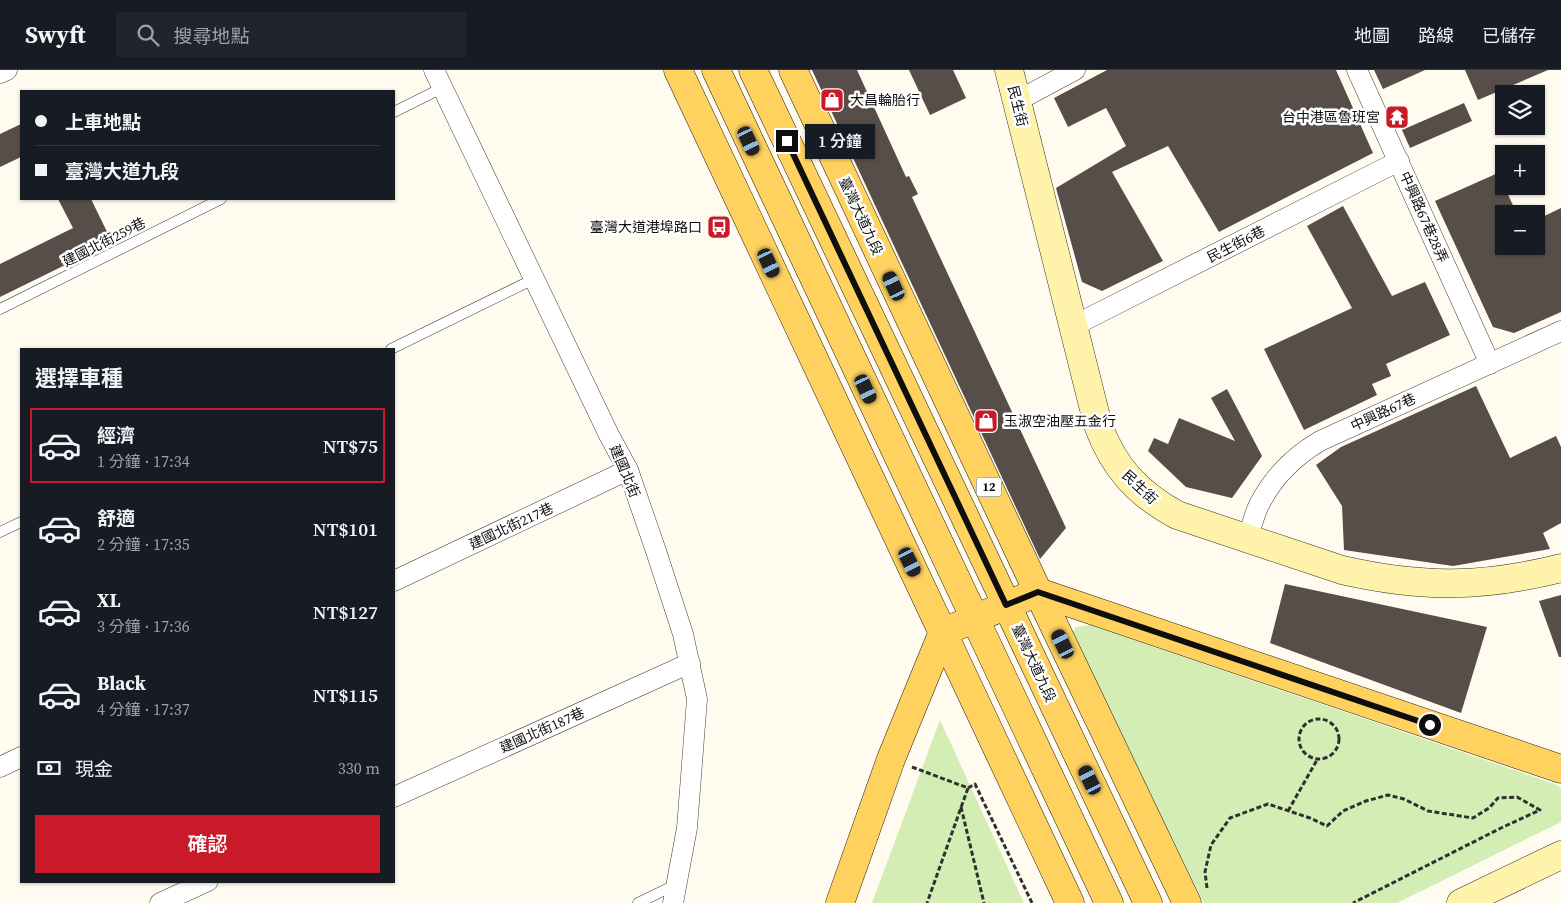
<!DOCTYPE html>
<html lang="zh-TW">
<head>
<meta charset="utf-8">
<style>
	body { margin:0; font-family:"Source Serif 4","Noto Sans TC",serif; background:#20242c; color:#f1f3f6; height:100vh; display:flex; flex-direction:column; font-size:19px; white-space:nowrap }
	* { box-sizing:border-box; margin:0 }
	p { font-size:16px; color:#9ea1a6 }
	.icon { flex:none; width:28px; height:28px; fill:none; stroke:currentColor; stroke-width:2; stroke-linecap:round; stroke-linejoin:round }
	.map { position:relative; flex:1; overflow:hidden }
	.details { position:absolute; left:20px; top:278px; width:375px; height:535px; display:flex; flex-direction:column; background:#171b24; border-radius:0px; box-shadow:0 1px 4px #0004 }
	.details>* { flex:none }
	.guide { position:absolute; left:20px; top:20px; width:375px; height:110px; border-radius:0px; box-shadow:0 1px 4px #0004; display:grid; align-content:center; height:110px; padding:0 15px; background:#171b24 }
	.fabs { position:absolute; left:1495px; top:15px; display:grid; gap:10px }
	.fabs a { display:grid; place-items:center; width:50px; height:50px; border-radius:0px; background:#171b24; box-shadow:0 1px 4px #0004; font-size:25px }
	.end { position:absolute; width:22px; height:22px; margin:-11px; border:6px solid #0e0e0e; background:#fff; box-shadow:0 0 0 2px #fff }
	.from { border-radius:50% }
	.bubble { position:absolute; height:35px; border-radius:0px; background:#171b24; box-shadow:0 1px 4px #0004; font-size:16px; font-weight:600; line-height:35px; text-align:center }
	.car { position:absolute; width:15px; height:30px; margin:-15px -8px; border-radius:6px; box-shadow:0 0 4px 1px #0007; background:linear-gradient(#222 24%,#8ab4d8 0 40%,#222 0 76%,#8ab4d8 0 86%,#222 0) }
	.guide b { display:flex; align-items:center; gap:18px; height:48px; font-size:19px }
	.guide b+b { border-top:1px solid #363941 }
	.guide i { width:12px; height:12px; background:#f1f3f6 }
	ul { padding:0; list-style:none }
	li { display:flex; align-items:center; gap:15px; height:75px; margin:0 10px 8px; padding:0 5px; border:2px solid transparent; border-radius:0px }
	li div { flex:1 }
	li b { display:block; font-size:19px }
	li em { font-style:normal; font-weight:600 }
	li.current { border-color:#ca1a29 }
	li>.icon { width:45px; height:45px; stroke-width:1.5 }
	h2 { padding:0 15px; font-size:22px; line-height:60px }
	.pay { display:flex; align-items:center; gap:12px; height:55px; padding:0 15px; font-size:19px }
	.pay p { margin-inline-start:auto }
	.cta { display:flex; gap:10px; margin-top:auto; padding:10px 15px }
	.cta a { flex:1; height:58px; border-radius:0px; background:#ca1a29; color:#fff; font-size:20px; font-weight:600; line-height:58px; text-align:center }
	header { display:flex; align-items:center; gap:30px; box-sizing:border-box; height:70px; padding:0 25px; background:#171b24; border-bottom:1px solid #363941 }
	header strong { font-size:24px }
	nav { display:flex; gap:28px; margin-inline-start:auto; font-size:18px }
	.search { width:350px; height:45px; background:#20242c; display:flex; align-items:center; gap:12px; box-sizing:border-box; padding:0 18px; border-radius:0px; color:#9ea1a6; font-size:19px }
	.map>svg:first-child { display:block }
	.green { fill:#d4edb5 }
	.building { fill:#584e49 }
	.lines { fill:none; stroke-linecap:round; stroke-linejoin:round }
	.lane-casing { stroke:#414141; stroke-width:11 }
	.street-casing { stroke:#414141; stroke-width:21 }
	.secondary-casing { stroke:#303030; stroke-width:29 }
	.primary-casing { stroke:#1f1f1f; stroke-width:29 }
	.path { stroke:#303030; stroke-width:3; stroke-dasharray:5 2.5; stroke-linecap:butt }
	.lane { stroke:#fff; stroke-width:10 }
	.street { stroke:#fff; stroke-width:20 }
	.secondary { stroke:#fff2aa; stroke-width:28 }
	.primary { stroke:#ffd25f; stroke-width:28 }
	.route { stroke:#0e0e0e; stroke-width:6 }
	.labels { text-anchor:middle; stroke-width:5; stroke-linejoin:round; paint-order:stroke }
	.shield { fill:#fff; stroke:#565656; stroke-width:1 }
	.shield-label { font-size:12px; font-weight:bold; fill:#0e0e0e }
	.poi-label { font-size:14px; fill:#0e0e0e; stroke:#fff; text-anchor:start }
	.street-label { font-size:14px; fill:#0e0e0e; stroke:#fff }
</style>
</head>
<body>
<header>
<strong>Swyft</strong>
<div class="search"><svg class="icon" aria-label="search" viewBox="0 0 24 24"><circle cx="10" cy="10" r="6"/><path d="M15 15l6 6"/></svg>搜尋地點</div>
<nav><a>地圖</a><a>路線</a><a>已儲存</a></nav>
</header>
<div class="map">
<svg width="1561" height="833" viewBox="0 0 1561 833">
	<rect width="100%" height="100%" fill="#fffbef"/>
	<g class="green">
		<polygon points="1090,555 1555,714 1561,718 1561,752 1397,833 1204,833 1071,565 1076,557"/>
		<polygon points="940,650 1024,833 872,833"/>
	</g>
	<g class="building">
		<polygon points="812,0 857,0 906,107 909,106 918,124 912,127 1066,458 1040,489"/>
		<polygon points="909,0 953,0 966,28 930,45"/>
		<polygon points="1107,0 1336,0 1373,83 1219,162 1168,76 1112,102 1163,191 1102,221 1082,212 1056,118 1126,76 1106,38 1068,57 1054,28"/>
		<polygon points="1374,0 1425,0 1383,19"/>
		<polygon points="1465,0 1548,0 1478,30"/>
		<polygon points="1464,33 1472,51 1410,78 1402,60"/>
		<polygon points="21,54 21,87 0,97 0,64"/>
		<polygon points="1498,103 1517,144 1504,144 1504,176 1536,176 1536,150 1561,138 1561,242 1514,263 1493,257 1435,131"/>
		<polygon points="58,129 91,129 112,172 0,227 0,194 73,158"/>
		<polygon points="1343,136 1392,226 1425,212 1450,265 1386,294 1391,306 1372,314 1377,325 1304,360 1264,279 1352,238 1307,156"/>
		<polygon points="1476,316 1510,388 1556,366 1561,377 1561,453 1543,463 1550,479 1453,496 1344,480 1342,436 1316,395 1341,377"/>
		<polygon points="1227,319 1262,386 1232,428 1186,417 1148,381 1154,368 1168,374 1179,348 1235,371 1211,328"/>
		<polygon points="1285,514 1487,557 1461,643 1270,573"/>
		<polygon points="1561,525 1561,587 1559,587 1539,531"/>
	</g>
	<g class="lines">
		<g class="lane-casing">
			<g id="lane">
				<polyline points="394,42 442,18"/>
				<polyline points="0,239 221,129"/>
				<polyline points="391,279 534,209"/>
				<polyline points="0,462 21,452"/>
				<polyline points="638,833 677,814"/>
			</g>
		</g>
		<g class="street-casing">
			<g id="street">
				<polyline points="434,0 609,365 628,400 656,481 683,564 697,629 687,758 673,833"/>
				<polyline points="1357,0 1490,294"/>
				<polyline points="0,3 7,0"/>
				<polyline points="1017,31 1075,0"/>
				<polyline points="1073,256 1399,91"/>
				<path d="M1248 469C1251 458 1254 445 1259 435 1273 407 1293 387 1320 371L1561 261"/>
				<polyline points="394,511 628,400"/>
				<polyline points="0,697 21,687"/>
				<polyline points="394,727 690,593"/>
				<polyline points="160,833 208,811"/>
			</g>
		</g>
		<g class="secondary-casing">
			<g id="secondary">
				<path d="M1009 0 1098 355C1114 398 1137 423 1177 445L1342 500C1421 518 1482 518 1561 498"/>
				<polyline points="1461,833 1561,785"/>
			</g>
		</g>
		<g class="primary-casing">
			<g id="primary">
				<polyline points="678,0 1070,833"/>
				<polyline points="716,0 1109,833"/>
				<polyline points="753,0 1148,833"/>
				<polyline points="793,0 1038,522 1187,833"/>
				<polyline points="840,833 891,689 943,562 1038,522 1561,699"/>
			</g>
		</g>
		<g class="path">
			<circle cx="1319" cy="669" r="20"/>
			<polyline points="912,697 968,718 927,833"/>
			<polyline points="968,718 975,714 1032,833"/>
			<polyline points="961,737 984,833"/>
			<polyline points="1288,741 1317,690"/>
			<polyline points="1207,818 1205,802 1211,775 1230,748 1268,734 1310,748 1327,756 1343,741 1366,731 1388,725 1404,729 1428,741 1473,748 1489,738 1498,728 1517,727 1540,740 1501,758 1353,833"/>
		</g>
		<use href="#lane" class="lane"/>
		<use href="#street" class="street"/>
		<use href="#secondary" class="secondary"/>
		<use href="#primary" class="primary"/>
	</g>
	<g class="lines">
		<polyline class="route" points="787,71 1006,535 1038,522 1430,655"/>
	</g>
	<defs>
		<g id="shop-square" transform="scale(1.25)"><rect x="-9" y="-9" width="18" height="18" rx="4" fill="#ca1a29" stroke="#fff"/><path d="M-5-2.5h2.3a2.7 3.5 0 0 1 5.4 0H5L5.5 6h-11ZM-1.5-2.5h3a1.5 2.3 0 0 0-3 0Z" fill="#fff"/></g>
		<g id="temple-square" transform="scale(1.25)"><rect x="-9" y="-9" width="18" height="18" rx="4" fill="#ca1a29" stroke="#fff"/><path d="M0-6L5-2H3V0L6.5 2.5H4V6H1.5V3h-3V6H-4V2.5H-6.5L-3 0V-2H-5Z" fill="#fff"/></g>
		<g id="bus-square" transform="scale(1.25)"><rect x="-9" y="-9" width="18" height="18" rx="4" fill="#ca1a29" stroke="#fff"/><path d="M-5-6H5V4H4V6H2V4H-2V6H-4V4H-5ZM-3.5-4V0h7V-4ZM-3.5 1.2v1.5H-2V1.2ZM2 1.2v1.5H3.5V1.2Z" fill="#fff"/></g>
	</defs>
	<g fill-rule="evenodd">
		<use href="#shop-square" x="832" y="30"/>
		<use href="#temple-square" x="1397" y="47"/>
		<use href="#bus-square" x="719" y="157"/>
		<use href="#shop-square" x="986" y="351"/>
	</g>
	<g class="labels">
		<rect class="shield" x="976.5" y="407.5" width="25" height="19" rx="4"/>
		<g class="shield-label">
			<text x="989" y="421">12</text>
		</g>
		<g class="poi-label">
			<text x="850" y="35">大昌輪胎行</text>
			<text x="1380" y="52" text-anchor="end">台中港區魯班宮</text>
			<text x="702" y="162" text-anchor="end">臺灣大道港埠路口</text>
			<text x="1004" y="356">玉淑空油壓五金行</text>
		</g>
		<g class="street-label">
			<text transform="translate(1018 36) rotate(76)" y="5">民生街</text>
			<text transform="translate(861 146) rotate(65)" y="5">臺灣大道九段</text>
			<text transform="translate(1424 147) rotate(66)" y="5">中興路67巷28弄</text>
			<text transform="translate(104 172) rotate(-27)" y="5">建國北街259巷</text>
			<text transform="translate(1236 174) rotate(-27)" y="5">民生街6巷</text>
			<text transform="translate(1383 342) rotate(-25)" y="5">中興路67巷</text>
			<text transform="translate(625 401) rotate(67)" y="5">建國北街</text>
			<text transform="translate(1140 417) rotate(43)" y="5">民生街</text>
			<text transform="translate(511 456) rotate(-25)" y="5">建國北街217巷</text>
			<text transform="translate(1034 593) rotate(65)" y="5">臺灣大道九段</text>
			<text transform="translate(542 660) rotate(-24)" y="5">建國北街187巷</text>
		</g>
	</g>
</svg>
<div class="fabs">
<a><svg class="icon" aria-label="layers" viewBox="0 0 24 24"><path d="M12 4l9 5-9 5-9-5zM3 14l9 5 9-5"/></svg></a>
<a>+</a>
<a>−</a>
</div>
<i class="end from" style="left:1430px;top:655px"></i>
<i class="end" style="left:787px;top:71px"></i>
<div class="bubble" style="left:805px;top:54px;width:70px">1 分鐘</div>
<i class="car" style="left:749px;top:71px;rotate:155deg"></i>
<i class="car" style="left:769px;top:193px;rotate:155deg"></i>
<i class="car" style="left:894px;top:216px;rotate:335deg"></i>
<i class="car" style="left:866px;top:319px;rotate:155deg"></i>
<i class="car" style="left:910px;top:492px;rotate:154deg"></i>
<i class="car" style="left:1063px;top:574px;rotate:334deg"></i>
<i class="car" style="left:1090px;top:710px;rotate:334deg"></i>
<div class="guide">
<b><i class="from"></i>上車地點</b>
<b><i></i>臺灣大道九段</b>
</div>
<section class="details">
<h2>選擇車種</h2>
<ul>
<li class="current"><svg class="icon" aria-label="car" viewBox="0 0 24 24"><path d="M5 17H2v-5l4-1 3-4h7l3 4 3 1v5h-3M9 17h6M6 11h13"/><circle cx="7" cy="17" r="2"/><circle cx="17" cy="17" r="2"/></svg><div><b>經濟</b><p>1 分鐘 · 17:34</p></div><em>NT$75</em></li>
<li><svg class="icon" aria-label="car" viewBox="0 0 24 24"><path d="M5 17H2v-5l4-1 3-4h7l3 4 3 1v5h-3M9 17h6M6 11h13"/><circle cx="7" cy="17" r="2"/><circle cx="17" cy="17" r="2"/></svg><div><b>舒適</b><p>2 分鐘 · 17:35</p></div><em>NT$101</em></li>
<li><svg class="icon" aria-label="car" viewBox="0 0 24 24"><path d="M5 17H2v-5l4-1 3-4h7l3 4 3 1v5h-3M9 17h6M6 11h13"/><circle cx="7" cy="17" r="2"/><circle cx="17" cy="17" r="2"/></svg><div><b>XL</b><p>3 分鐘 · 17:36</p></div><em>NT$127</em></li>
<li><svg class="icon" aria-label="car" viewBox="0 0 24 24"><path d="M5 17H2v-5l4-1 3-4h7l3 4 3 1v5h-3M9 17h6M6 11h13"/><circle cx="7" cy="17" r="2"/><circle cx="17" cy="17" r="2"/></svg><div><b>Black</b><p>4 分鐘 · 17:37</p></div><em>NT$115</em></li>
</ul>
<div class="pay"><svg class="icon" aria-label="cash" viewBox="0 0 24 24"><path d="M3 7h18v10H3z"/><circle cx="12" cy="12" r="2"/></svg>現金<p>330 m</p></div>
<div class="cta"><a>確認</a></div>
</section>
</div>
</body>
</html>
